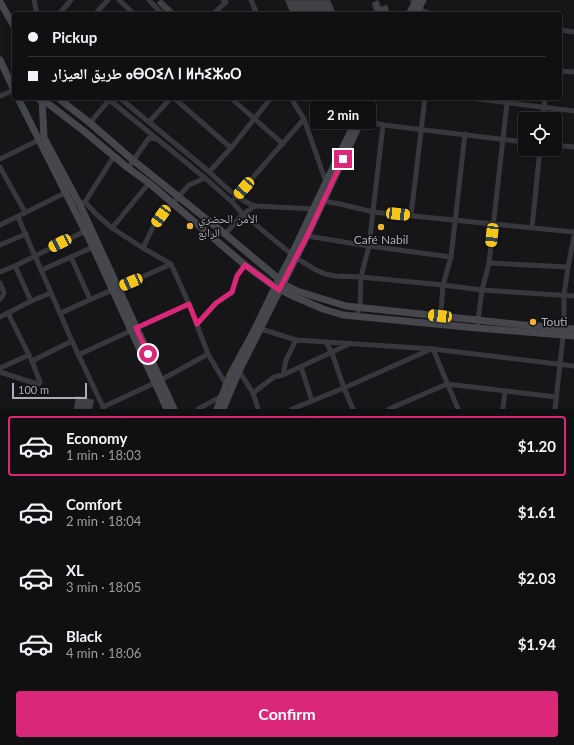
<!DOCTYPE html>
<html lang="en">
<head>
<meta charset="utf-8">
<style>
	body { margin:0; font-family:Lato,"Noto Naskh Arabic","Noto Sans Tifinagh",sans-serif; background:#19191b; color:#f1f3f6; height:100vh; display:flex; flex-direction:column; font-size:15px; white-space:nowrap }
	* { box-sizing:border-box; margin:0 }
	p { font-size:13px; color:#9c9d9f }
	.icon { flex:none; width:22px; height:22px; fill:none; stroke:currentColor; stroke-width:2; stroke-linecap:round; stroke-linejoin:round }
	.map { position:relative; height:409px; overflow:hidden }
	.drawer { display:flex; flex-direction:column; background:#101012; flex:1 }
	.drawer>* { flex:none }
	.top-card { position:absolute; left:12px; top:12px; width:550px; height:88px; border-radius:4px; box-shadow:0 2px 6px #0003,0 0 0 1px #303032; display:grid; align-content:center; height:88px; padding:0 16px; background:#101012 }
	.buttons { position:absolute; left:518px; top:112px; display:grid; gap:8px }
	.buttons a { display:grid; place-items:center; width:44px; height:44px; border-radius:4px; background:#101012; box-shadow:0 2px 6px #0003,0 0 0 1px #303032; font-size:20px }
	.scale { position:absolute; left:12px; bottom:10px; width:75px; box-sizing:border-box; padding-left:4px; border:2px solid #a8adb8; border-top:0; font-size:11px; line-height:14px; white-space:nowrap; color:#a8adb8; -webkit-text-stroke:3px #111113; paint-order:stroke }
	.end { position:absolute; width:18px; height:18px; margin:-9px; border:5px solid #db2777; background:#fff; box-shadow:0 0 0 2px #fff }
	.from { border-radius:50% }
	.bubble { position:absolute; height:28px; border-radius:4px; background:#101012; box-shadow:0 2px 6px #0003,0 0 0 1px #303032; font-size:13px; font-weight:700; line-height:28px; text-align:center }
	.car { position:absolute; width:12px; height:24px; margin:-12px -6px; border-radius:5px; box-shadow:0 0 3px 1px #0007; background:linear-gradient(#f5c518 24%,#345 0 40%,#f5c518 0 76%,#345 0 86%,#f5c518 0) }
	.top-card b { display:flex; align-items:center; gap:14px; height:38px; font-size:15px }
	.top-card b+b { border-top:1px solid #303032 }
	.top-card i { width:10px; height:10px; background:#f1f3f6 }
	ul { padding:7px 0 0; list-style:none }
	li { display:flex; align-items:center; gap:12px; height:60px; margin:0 8px 6px; padding:0 8px; border:2px solid transparent; border-radius:4px }
	li div { flex:1 }
	li b { display:block; font-size:15px }
	li em { font-style:normal; font-weight:700 }
	li.on { border-color:#db2777 }
	li>.icon { width:36px; height:36px; stroke-width:1.5 }
	.primary-button { display:flex; gap:8px; margin-top:auto; padding:8px 16px }
	.primary-button a { flex:1; height:46px; border-radius:4px; background:#db2777; color:#fff; font-size:16px; font-weight:700; line-height:46px; text-align:center }
	.map>svg:first-child { display:block }
	.building { fill:#404145; stroke:#303034 }
	.lines { fill:none; stroke-linecap:round; stroke-linejoin:round }
	.minor { stroke:#37383d; stroke-width:5 }
	.secondary { stroke:#45474d; stroke-width:7 }
	.route { stroke:#db2777; stroke-width:5 }
	.poi-dot { fill:#f2b134; stroke:#111113; stroke-width:1.5 }
	.labels { text-anchor:middle; stroke-width:3; stroke-linejoin:round; paint-order:stroke }
	.poi-label { font-size:12px; fill:#a8adb8; stroke:#111113; text-anchor:start }
</style>
</head>
<body>
<div class="map">
<svg width="574" height="409" viewBox="0 0 574 409">
	<rect width="100%" height="100%" fill="#161618"/>
	<g class="building">
		<polygon points="160,0 162,0 177,14 167,14 157,3"/>
		<polygon points="285,0 330,0 336,14 291,14"/>
		<polygon points="378,0 381,7 387,5 390,14 375,14 372,3"/>
		<polygon points="320,98 325,98 326,102 337,98 350,98 333,105 335,109 330,111 328,107 324,109 322,109 320,107 320,105 322,101"/>
		<polygon points="76,396 94,400 92,409 74,409"/>
	</g>
	<g class="lines">
		<g class="minor">
			<polyline points="34,0 37,14"/>
			<polyline points="119,0 134,14"/>
			<polyline points="149,0 162,14"/>
			<polyline points="251,0 257,14"/>
			<path d="M412 0C416 10 423 11 432 14"/>
			<polyline points="59,14 71,0"/>
			<polyline points="95,14 108,0"/>
			<polyline points="213,14 226,2 223,0"/>
			<polyline points="560,30 574,32"/>
			<polyline points="560,71 574,72"/>
			<polyline points="0,96 14,90"/>
			<polyline points="107,98 205,178 232,202 243,214 296,258 316,270 325,274 335,276 361,277 443,285 482,290 574,296"/>
			<path d="M120 98C149 123 179 146 208 171 223 184 236 199 255 206L314 209"/>
			<polyline points="174,98 231,148"/>
			<polyline points="231,98 283,144"/>
			<polyline points="292,98 294,103 304,119 326,182"/>
			<polyline points="470,98 574,111"/>
			<polyline points="360,119 383,125 525,142"/>
			<polyline points="543,119 545,98"/>
			<polyline points="149,122 171,98"/>
			<polyline points="90,123 109,100 121,98"/>
			<polyline points="555,145 574,147"/>
			<polyline points="0,159 41,139"/>
			<polyline points="0,167 25,212"/>
			<polyline points="128,168 149,138 157,139"/>
			<polyline points="209,172 231,148 271,98"/>
			<polyline points="235,198 304,119"/>
			<polyline points="323,201 340,204 373,212 574,232"/>
			<polyline points="85,202 96,214 112,228 143,248 171,264 189,304 208,354 227,386"/>
			<polyline points="82,203 85,202 114,156"/>
			<polyline points="411,215 425,98"/>
			<polyline points="18,217 72,341 104,409"/>
			<polyline points="0,225 67,192"/>
			<polyline points="112,228 149,183"/>
			<polyline points="532,228 540,149"/>
			<polyline points="225,234 243,214 255,206"/>
			<polyline points="307,236 369,246 451,257"/>
			<polyline points="0,245 26,234"/>
			<polyline points="143,248 154,225 169,206 173,204 179,196 189,185 205,178"/>
			<polyline points="71,257 90,299"/>
			<polyline points="489,263 568,267"/>
			<polyline points="15,266 31,301"/>
			<polyline points="42,270 93,247"/>
			<polyline points="0,272 15,266 85,231"/>
			<polyline points="0,283 4,293 2,297 0,299"/>
			<path d="M61 313C97 296 134 281 171 264"/>
			<polyline points="356,316 360,308 361,277 369,246 383,125"/>
			<polyline points="0,317 31,301 51,293"/>
			<polyline points="197,324 216,303 232,293 237,275 245,265"/>
			<polyline points="440,324 443,285 451,257 465,134"/>
			<polyline points="258,328 296,340 433,349 574,366"/>
			<polyline points="477,328 482,290 489,263 507,103"/>
			<polyline points="326,342 332,353 344,388 353,409"/>
			<polyline points="433,349 458,409"/>
			<polyline points="78,355 189,304"/>
			<polyline points="32,361 72,341"/>
			<polyline points="301,367 312,401"/>
			<polyline points="0,368 29,355"/>
			<polyline points="239,371 253,393 258,409"/>
			<polyline points="0,372 37,384 39,384 40,382 32,361 8,313"/>
			<polyline points="283,375 286,360 296,340"/>
			<polyline points="253,393 274,377 283,375 349,344"/>
			<polyline points="103,407 161,380 208,354"/>
			<polyline points="198,409 222,396"/>
			<polyline points="292,409 344,388 429,350"/>
			<polyline points="389,409 447,384 556,397"/>
			<polyline points="503,409 505,391"/>
			<polyline points="555,409 564,328 564,295 568,267 574,237"/>
		</g>
		<g class="secondary">
			<polyline points="0,2 14,26"/>
			<polyline points="409,14 417,0"/>
			<polyline points="416,14 423,0"/>
			<polyline points="0,60 14,90"/>
			<polyline points="18,98 39,140 93,247 167,409"/>
			<polyline points="37,98 50,105 85,132 128,168 149,183 245,265 275,287 293,296 323,309 343,315 477,328 574,336"/>
			<polyline points="58,98 90,123 134,161 225,234 279,279 283,284 297,291 346,306 524,325 574,329"/>
			<polyline points="42,99 44,138 80,205 174,409"/>
			<polyline points="367,110 373,98"/>
			<polyline points="217,409 230,375 256,327 275,287 292,254 326,182 367,98"/>
			<polyline points="223,409 239,371 307,236 362,119"/>
		</g>
	</g>
	<g class="lines">
		<polyline class="route" points="148,354 136,328 189,304 197,324 216,303 232,292 237,276 245,265 279,290 307,236 343,159"/>
	</g>
	<g class="poi-dot">
		<circle cx="190" cy="226" r="4"/>
		<circle cx="381" cy="227" r="4"/>
		<circle cx="533" cy="322" r="4"/>
	</g>
	<g class="labels">
		<g class="poi-label">
			<text x="198" y="223">الأمن الحضري<tspan x="198" dy="14">الرابع</tspan></text>
			<text x="381" y="244" text-anchor="middle">Café Nabil</text>
			<text x="541" y="326">Touti</text>
		</g>
	</g>
</svg>
<div class="buttons">
<a><svg class="icon" aria-label="locate" viewBox="0 0 24 24"><circle cx="12" cy="12" r="6"/><path d="M12 2v4M12 18v4M2 12h4M18 12h4"/></svg></a>
</div>
<div class="scale">100 m</div>
<i class="end from" style="left:148px;top:354px"></i>
<i class="end" style="left:343px;top:159px"></i>
<div class="bubble" style="left:310px;top:101px;width:66px">2 min</div>
<i class="car" style="left:244px;top:188px;rotate:221deg"></i>
<i class="car" style="left:398px;top:214px;rotate:96deg"></i>
<i class="car" style="left:161px;top:216px;rotate:216deg"></i>
<i class="car" style="left:492px;top:235px;rotate:186deg"></i>
<i class="car" style="left:60px;top:243px;rotate:243deg"></i>
<i class="car" style="left:131px;top:282px;rotate:246deg"></i>
<i class="car" style="left:440px;top:316px;rotate:276deg"></i>
<div class="top-card">
<b><i class="from"></i>Pickup</b>
<b><i></i>طريق العيزار ⴰⴱⵔⵉⴷ ⵏ ⵍⵄⵉⵣⴰⵔ</b>
</div>
</div>
<section class="drawer">
<ul>
<li class="on"><svg class="icon" aria-label="car" viewBox="0 0 24 24"><path d="M5 17H2v-5l4-1 3-4h7l3 4 3 1v5h-3M9 17h6M6 11h13"/><circle cx="7" cy="17" r="2"/><circle cx="17" cy="17" r="2"/></svg><div><b>Economy</b><p>1 min · 18:03</p></div><em>$1.20</em></li>
<li><svg class="icon" aria-label="car" viewBox="0 0 24 24"><path d="M5 17H2v-5l4-1 3-4h7l3 4 3 1v5h-3M9 17h6M6 11h13"/><circle cx="7" cy="17" r="2"/><circle cx="17" cy="17" r="2"/></svg><div><b>Comfort</b><p>2 min · 18:04</p></div><em>$1.61</em></li>
<li><svg class="icon" aria-label="car" viewBox="0 0 24 24"><path d="M5 17H2v-5l4-1 3-4h7l3 4 3 1v5h-3M9 17h6M6 11h13"/><circle cx="7" cy="17" r="2"/><circle cx="17" cy="17" r="2"/></svg><div><b>XL</b><p>3 min · 18:05</p></div><em>$2.03</em></li>
<li><svg class="icon" aria-label="car" viewBox="0 0 24 24"><path d="M5 17H2v-5l4-1 3-4h7l3 4 3 1v5h-3M9 17h6M6 11h13"/><circle cx="7" cy="17" r="2"/><circle cx="17" cy="17" r="2"/></svg><div><b>Black</b><p>4 min · 18:06</p></div><em>$1.94</em></li>
</ul>
<div class="primary-button"><a>Confirm</a></div>
</section>
</body>
</html>
